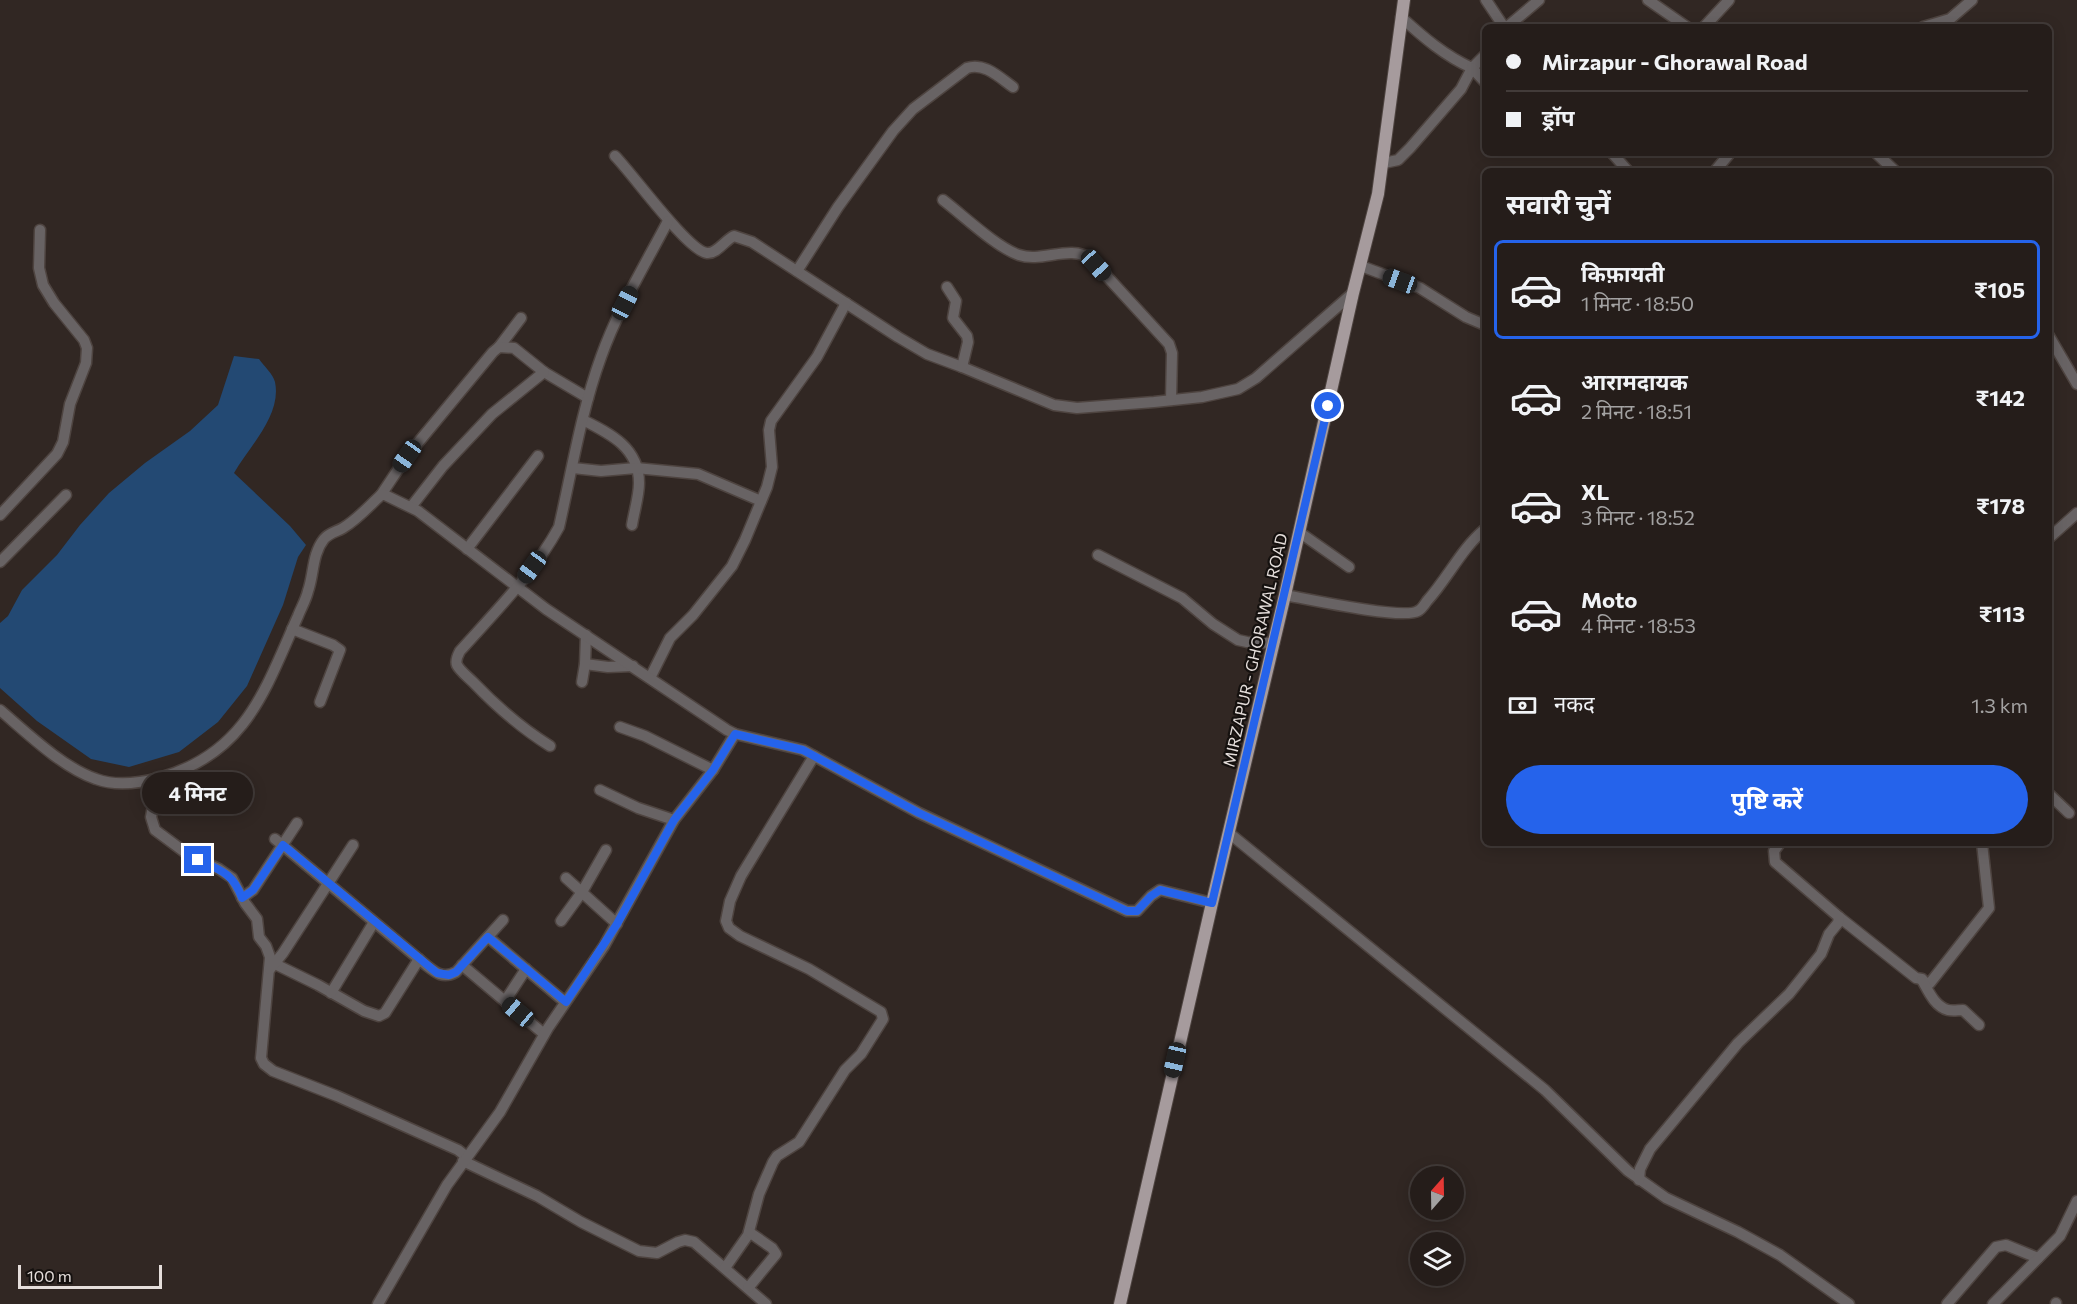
<!DOCTYPE html>
<html lang="hi">
<head>
<meta charset="utf-8">
<style>
	body { margin:0; font-family:Commissioner,"Noto Sans Devanagari",sans-serif; background:#2d2623; color:#f1f3f6; height:100vh; display:flex; flex-direction:column; font-size:22px; white-space:nowrap }
	* { box-sizing:border-box; margin:0 }
	p { font-size:20px; color:#a3a2a2 }
	.icon { flex:none; width:33px; height:33px; fill:none; stroke:currentColor; stroke-width:2; stroke-linecap:round; stroke-linejoin:round }
	.map { position:relative; flex:1; overflow:hidden }
	.sheet { position:absolute; left:1482px; top:168px; width:570px; height:678px; display:flex; flex-direction:column; background:#251d1a; border-radius:9px; box-shadow:0 3px 15px #0003,0 0 0 2px #423b39 }
	.sheet>* { flex:none }
	.banner { position:absolute; left:1482px; top:24px; width:570px; height:132px; border-radius:9px; box-shadow:0 3px 15px #0003,0 0 0 2px #423b39; display:grid; align-content:center; height:132px; padding:0 24px; background:#251d1a }
	.needle { width:39px; rotate:20deg }
	.controls { position:absolute; left:1410px; top:1166px; display:grid; gap:12px }
	.controls a { display:grid; place-items:center; width:54px; height:54px; border-radius:50%; background:#251d1a; box-shadow:0 3px 15px #0003,0 0 0 2px #423b39; font-size:30px }
	.scale { position:absolute; left:18px; bottom:15px; width:144px; box-sizing:border-box; padding-left:6px; border:3px solid #e5dedb; border-top:0; font-size:16px; line-height:21px; white-space:nowrap; color:#e5dedb; -webkit-text-stroke:4px #15110f; paint-order:stroke }
	.end { position:absolute; width:27px; height:27px; margin:-14px; border:8px solid #2563eb; background:#fff; box-shadow:0 0 0 3px #fff }
	.from { border-radius:50% }
	.bubble { position:absolute; height:42px; border-radius:21px; background:#251d1a; box-shadow:0 3px 15px #0003,0 0 0 2px #423b39; font-size:20px; font-weight:700; line-height:42px; text-align:center }
	.car { position:absolute; width:18px; height:36px; margin:-18px -9px; border-radius:8px; box-shadow:0 0 4px 2px #0007; background:linear-gradient(#222 24%,#8ab4d8 0 40%,#222 0 76%,#8ab4d8 0 86%,#222 0) }
	.banner b { display:flex; align-items:center; gap:21px; height:57px; font-size:22px }
	.banner b+b { border-top:2px solid #423b39 }
	.banner i { width:15px; height:15px; background:#f1f3f6 }
	ul { padding:0; list-style:none }
	li { display:flex; align-items:center; gap:18px; height:99px; margin:0 12px 9px; padding:0 12px; border:3px solid transparent; border-radius:9px }
	li div { flex:1 }
	li b { display:block; font-size:22px }
	li em { font-style:normal; font-weight:700 }
	li.active { border-color:#2563eb }
	li>.icon { width:54px; height:54px; stroke-width:1.5 }
	h2 { padding:0 24px; font-size:27px; line-height:72px }
	.pay { display:flex; align-items:center; gap:15px; height:66px; padding:0 24px; font-size:22px }
	.pay p { margin-inline-start:auto }
	.button { display:flex; gap:12px; margin-top:auto; padding:12px 24px }
	.button a { flex:1; height:69px; border-radius:36px; background:#2563eb; color:#fff; font-size:24px; font-weight:700; line-height:69px; text-align:center }
	.map>svg:first-child { display:block }
	.water { fill:#234973 }
	.lines { fill:none; stroke-linecap:round; stroke-linejoin:round }
	.minor-casing { stroke:#4e4440; stroke-width:13 }
	.major-casing { stroke:#4e4440; stroke-width:14 }
	.minor { stroke:#686364; stroke-width:10 }
	.major { stroke:#a69b9d; stroke-width:12 }
	.route { stroke:#2563eb; stroke-width:8 }
	.labels { text-anchor:middle; stroke-width:4.5; stroke-linejoin:round; paint-order:stroke }
	.street-label { font-size:16px; fill:#e5dedb; stroke:#15110f }
</style>
</head>
<body>
<div class="map">
<svg width="2077" height="1304" viewBox="0 0 2077 1304">
	<rect width="100%" height="100%" fill="#312723"/>
	<path class="water" d="M234 356 259 359C264 366 273 374 275 382 282 415 249 447 234 473L290 526 306 545 298 557 283 605 247 686 218 722 179 752 129 767 91 759 37 721 0 688V623L8 616 22 590 57 555 80 525 109 493 145 463 190 431 218 405Z"/>
	<g class="lines">
		<g class="minor-casing">
			<g id="minor">
				<polyline points="1486,0 1504,27"/>
				<polyline points="1648,0 1687,27"/>
				<path d="M1401 17C1423 37 1445 56 1472 68L1485 55"/>
				<polyline points="1507,27 1539,0"/>
				<polyline points="1704,27 1729,0"/>
				<polyline points="1923,27 1950,19 1972,0"/>
				<polyline points="1612,153 1628,171"/>
				<polyline points="1876,153 1895,171"/>
				<path d="M615 156C632 173 688 251 707 253 717 254 725 240 734 236L752 242 898 337 927 354 962 367 1054 405 1077 408 1154 402 1202 397 1238 389 1256 378 1353 293"/>
				<polyline points="1384,163 1398,160 1410,148 1461,89 1472,68 1485,82"/>
				<polyline points="1715,171 1730,153"/>
				<path d="M943 200C964 216 996 247 1019 255 1042 263 1070 244 1091 259L1169 344 1172 353 1171 400"/>
				<polyline points="1361,266 1420,288 1466,317 1485,325"/>
				<path d="M797 271 838 207 893 131 913 109 967 68C984 62 999 77 1013 87"/>
				<polyline points="947,287 956,301 953,318 967,336 968,342 962,367"/>
				<polyline points="2049,336 2077,384"/>
				<polyline points="499,347 521,318"/>
				<path d="M583 420C611 434 639 448 639 483 639 496 634 512 632 525"/>
				<polyline points="573,468 601,471 636,468 698,474 761,501"/>
				<polyline points="381,495 407,456 493,352 499,347 514,348 544,372 588,398"/>
				<polyline points="411,507 443,466 492,414 544,372"/>
				<polyline points="0,515 57,454 63,442 70,404 86,363 87,348 84,340 54,303 43,285 39,268 40,230"/>
				<polyline points="1299,532 1349,567"/>
				<polyline points="2049,538 2077,513"/>
				<polyline points="467,549 538,456"/>
				<polyline points="1098,555 1182,598 1213,624 1238,640 1247,642 1274,643"/>
				<polyline points="0,562 66,495"/>
				<path d="M1285 595C1307 599 1403 620 1418 611 1421 610 1425 604 1427 601 1448 578 1461 549 1485 529"/>
				<polyline points="292,629 333,645 340,650 320,702"/>
				<polyline points="585,664 608,667 633,666"/>
				<polyline points="650,678 670,638 693,615 732,566 745,540 767,487 772,467 769,430 771,421 817,357 846,303"/>
				<polyline points="582,682 585,664 586,635"/>
				<path d="M0 710C27 733 63 768 96 779 115 786 140 783 159 778 246 754 265 690 298 616 301 608 306 600 308 591 314 574 312 554 324 539 329 533 336 532 343 528 358 519 369 506 381 495H385L418 511 546 609 727 730 735 734 803 750 919 813 1127 911H1137L1151 896 1160 890 1212 903"/>
				<polyline points="620,727 645,736 713,770"/>
				<path d="M550 746C521 728 497 707 473 682 468 677 460 671 457 665 455 660 458 655 460 651 495 612 534 573 559 527 572 470 581 412 601 357 618 309 645 265 668 221"/>
				<polyline points="158,778 151,817 155,830 190,856 219,869 232,878 245,903 257,919 259,937 266,946 270,957 261,1058 264,1064 273,1071 337,1096 458,1150 467,1157"/>
				<polyline points="600,790 638,808 674,820"/>
				<polyline points="2049,794 2069,813"/>
				<polyline points="1229,833 1545,1090 1628,1171 1666,1198 1738,1232 1780,1255 1849,1304"/>
				<path d="M275 839 426 965C436 973 443 979 456 972L503 920"/>
				<polyline points="566,878 617,924"/>
				<polyline points="242,898 253,890 297,823"/>
				<polyline points="1839,917 1916,978 1922,979 1927,985 1930,983 1989,908 1982,843"/>
				<polyline points="561,921 582,892 606,850"/>
				<polyline points="488,937 565,1002"/>
				<polyline points="275,964 318,985 364,1011 379,1016 385,1013 419,959"/>
				<polyline points="462,965 544,1034"/>
				<polyline points="270,969 283,953 353,845"/>
				<path d="M1922 980C1928 990 1934 1006 1948 1010 1953 1011 1958 1010 1963 1010L1979 1025"/>
				<polyline points="331,993 374,922"/>
				<polyline points="505,1001 526,969"/>
				<polyline points="463,1161 537,1196 581,1222 639,1251 657,1253 678,1242 685,1240 694,1242 766,1304"/>
				<polyline points="1639,1180 1640,1169 1650,1149 1738,1043 1789,994 1821,954 1829,934 1838,923 1839,917 1775,862 1774,851 1780,843"/>
				<polyline points="725,1268 748,1235 759,1194 773,1162 777,1156 799,1142 845,1070 861,1054 883,1019 881,1012 809,969 740,936 729,928 726,921 730,901 741,876 814,756"/>
				<polyline points="748,1288 776,1254 772,1248 749,1232"/>
				<polyline points="378,1304 447,1185 500,1112 548,1028 604,946 674,820 713,770 735,734"/>
				<polyline points="1947,1304 1996,1247 2006,1245 2038,1258"/>
				<polyline points="1993,1304 2060,1236 2077,1201"/>
				<polyline points="2056,1304 2056,1303"/>
			</g>
		</g>
		<g class="major-casing">
			<polyline id="major" points="1120,1304 1212,903 1285,595 1353,293 1378,194 1404,0"/>
		</g>
		<use href="#minor" class="minor"/>
		<use href="#major" class="major"/>
	</g>
	<g class="lines">
		<path class="route" d="M198 860C220 870 233 873 242 898L253 890 283 845 437 973 449 975 456 972 488 937 566 1002 617 924 674 820 713 770 735 734 803 750 919 813 1127 911H1137L1151 896 1160 890 1212 903 1328 406"/>
	</g>
	<g class="labels">
		<g class="street-label">
			<text transform="translate(1255 650) rotate(-77)" y="6">MIRZAPUR - GHORAWAL ROAD</text>
		</g>
	</g>
</svg>
<div class="controls">
<a><svg class="needle" viewBox="-14 -14 28 28"><path d="M0-13l5 13h-10z" fill="#e53935"/><path d="M0 13l5-13h-10z" fill="#a3a2a2"/></svg></a>
<a><svg class="icon" aria-label="layers" viewBox="0 0 24 24"><path d="M12 4l9 5-9 5-9-5zM3 14l9 5 9-5"/></svg></a>
</div>
<div class="scale">100 m</div>
<i class="end from" style="left:1328px;top:406px"></i>
<i class="end" style="left:198px;top:860px"></i>
<div class="bubble" style="left:142px;top:772px;width:111px">4 मिनट</div>
<i class="car" style="left:1096px;top:265px;rotate:138deg"></i>
<i class="car" style="left:1400px;top:281px;rotate:290deg"></i>
<i class="car" style="left:625px;top:303px;rotate:27deg"></i>
<i class="car" style="left:407px;top:456px;rotate:215deg"></i>
<i class="car" style="left:532px;top:567px;rotate:216deg"></i>
<i class="car" style="left:518px;top:1012px;rotate:310deg"></i>
<i class="car" style="left:1175px;top:1060px;rotate:193deg"></i>
<div class="banner">
<b><i class="from"></i>Mirzapur - Ghorawal Road</b>
<b><i></i>ड्रॉप</b>
</div>
<section class="sheet">
<h2>सवारी चुनें</h2>
<ul>
<li class="active"><svg class="icon" aria-label="car" viewBox="0 0 24 24"><path d="M5 17H2v-5l4-1 3-4h7l3 4 3 1v5h-3M9 17h6M6 11h13"/><circle cx="7" cy="17" r="2"/><circle cx="17" cy="17" r="2"/></svg><div><b>किफ़ायती</b><p>1 मिनट · 18:50</p></div><em>₹105</em></li>
<li><svg class="icon" aria-label="car" viewBox="0 0 24 24"><path d="M5 17H2v-5l4-1 3-4h7l3 4 3 1v5h-3M9 17h6M6 11h13"/><circle cx="7" cy="17" r="2"/><circle cx="17" cy="17" r="2"/></svg><div><b>आरामदायक</b><p>2 मिनट · 18:51</p></div><em>₹142</em></li>
<li><svg class="icon" aria-label="car" viewBox="0 0 24 24"><path d="M5 17H2v-5l4-1 3-4h7l3 4 3 1v5h-3M9 17h6M6 11h13"/><circle cx="7" cy="17" r="2"/><circle cx="17" cy="17" r="2"/></svg><div><b>XL</b><p>3 मिनट · 18:52</p></div><em>₹178</em></li>
<li><svg class="icon" aria-label="car" viewBox="0 0 24 24"><path d="M5 17H2v-5l4-1 3-4h7l3 4 3 1v5h-3M9 17h6M6 11h13"/><circle cx="7" cy="17" r="2"/><circle cx="17" cy="17" r="2"/></svg><div><b>Moto</b><p>4 मिनट · 18:53</p></div><em>₹113</em></li>
</ul>
<div class="pay"><svg class="icon" aria-label="cash" viewBox="0 0 24 24"><path d="M3 7h18v10H3z"/><circle cx="12" cy="12" r="2"/></svg>नकद<p>1.3 km</p></div>
<div class="button"><a>पुष्टि करें</a></div>
</section>
</div>
</body>
</html>
